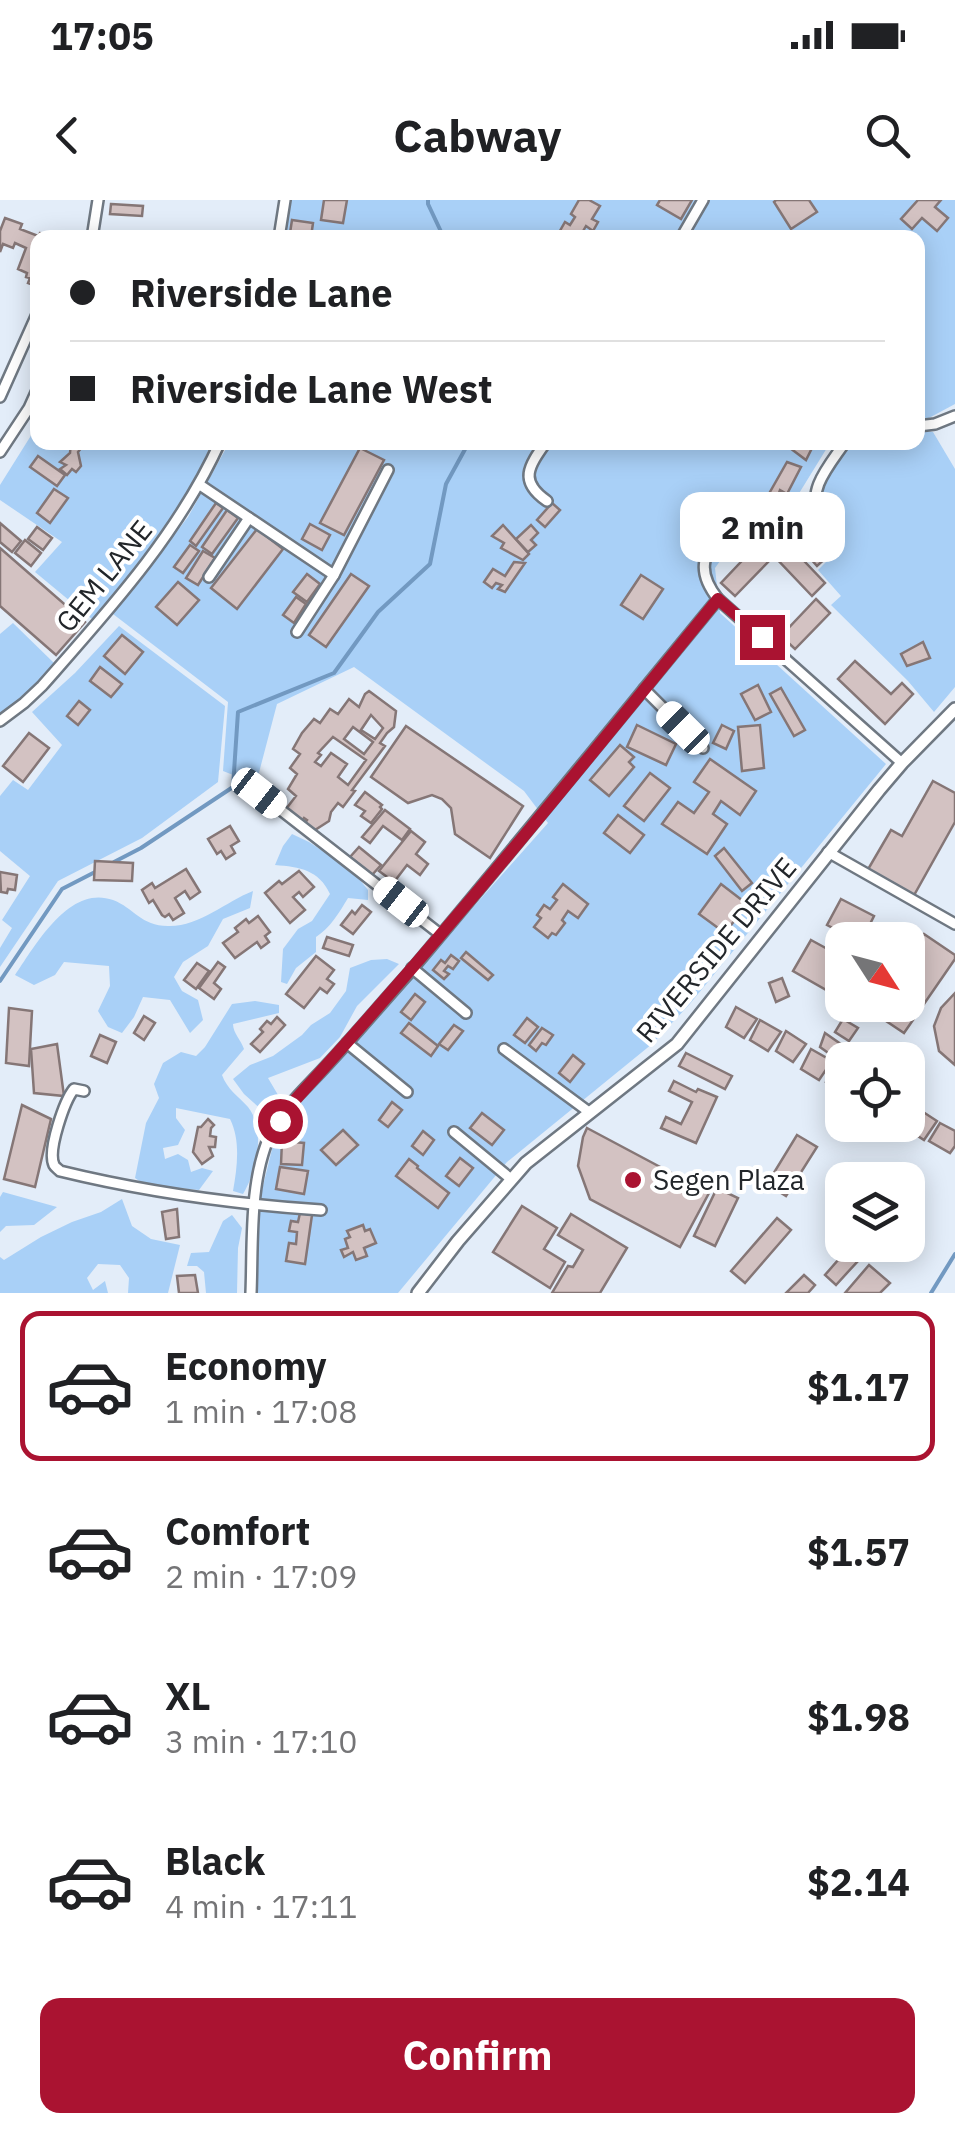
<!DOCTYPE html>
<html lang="en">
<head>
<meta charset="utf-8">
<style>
	body { margin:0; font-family:"IBM Plex Sans",sans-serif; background:#f6f6f6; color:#202124; height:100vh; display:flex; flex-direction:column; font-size:38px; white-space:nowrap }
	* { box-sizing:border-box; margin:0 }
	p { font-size:32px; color:#757577 }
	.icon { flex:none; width:55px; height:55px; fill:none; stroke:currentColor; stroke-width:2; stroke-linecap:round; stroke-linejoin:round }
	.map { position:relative; height:1093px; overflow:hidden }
	.sheet { display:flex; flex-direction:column; background:#fff; flex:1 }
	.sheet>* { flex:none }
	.hud { position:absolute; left:30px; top:30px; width:895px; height:220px; border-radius:20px; box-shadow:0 5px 25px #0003; display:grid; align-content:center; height:220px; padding:0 40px; background:#fff }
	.needle { width:65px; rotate:126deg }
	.buttons { position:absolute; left:825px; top:722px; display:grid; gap:20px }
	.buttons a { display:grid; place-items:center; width:100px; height:100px; border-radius:20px; background:#fff; box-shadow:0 5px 25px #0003; font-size:50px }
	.end { position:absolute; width:45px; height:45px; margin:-22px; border:12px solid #aa1331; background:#fff; box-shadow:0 0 0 5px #fff }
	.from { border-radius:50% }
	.bubble { position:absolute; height:70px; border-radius:20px; background:#fff; box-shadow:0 5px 25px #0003; font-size:32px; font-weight:700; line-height:70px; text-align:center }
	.car { position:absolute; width:30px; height:60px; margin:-30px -15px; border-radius:12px; box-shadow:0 0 8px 2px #0007; background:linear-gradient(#fff 24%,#345 0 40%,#fff 0 76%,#345 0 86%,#fff 0) }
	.hud b { display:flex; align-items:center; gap:35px; height:95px; font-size:38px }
	.hud b+b { border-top:2px solid #e0e0e0 }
	.hud i { width:25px; height:25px; background:#202124 }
	ul { padding:18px 0 0; list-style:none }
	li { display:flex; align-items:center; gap:30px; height:150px; margin:0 20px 15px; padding:0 20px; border:5px solid transparent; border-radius:20px }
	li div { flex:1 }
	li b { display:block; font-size:38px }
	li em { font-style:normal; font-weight:700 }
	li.selected { border-color:#aa1331 }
	li>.icon { width:90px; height:90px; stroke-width:1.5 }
	.cta { display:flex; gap:20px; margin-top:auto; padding:20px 40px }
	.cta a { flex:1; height:115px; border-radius:20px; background:#aa1331; color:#fff; font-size:40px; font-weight:700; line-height:115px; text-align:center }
	.status { display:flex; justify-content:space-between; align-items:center; height:70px; padding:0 50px; background:#fff; direction:ltr }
	.status svg { height:28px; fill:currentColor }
	header { display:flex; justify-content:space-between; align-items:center; height:130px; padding:0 40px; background:#fff; font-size:45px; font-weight:700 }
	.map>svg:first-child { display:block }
	.green { fill:#a9d0f7 }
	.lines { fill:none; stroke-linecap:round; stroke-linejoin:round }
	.stream { stroke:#7299c1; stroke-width:4 }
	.building { fill:#d3c2c2; stroke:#857676; stroke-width:2.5; fill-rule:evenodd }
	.minor-casing { stroke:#6f7882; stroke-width:14 }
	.tertiary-casing { stroke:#6f7882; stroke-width:16 }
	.minor { stroke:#fff; stroke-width:9 }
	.tertiary { stroke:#fff; stroke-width:11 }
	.route { stroke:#aa1331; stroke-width:12 }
	.poi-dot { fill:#aa1331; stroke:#fff; stroke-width:4 }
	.labels { text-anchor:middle; stroke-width:8; stroke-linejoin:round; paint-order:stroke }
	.street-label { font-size:28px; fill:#22262a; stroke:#fff }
	.poi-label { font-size:28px; fill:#22262a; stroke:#fff; text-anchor:start }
</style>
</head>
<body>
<div class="status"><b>17:05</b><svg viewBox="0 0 49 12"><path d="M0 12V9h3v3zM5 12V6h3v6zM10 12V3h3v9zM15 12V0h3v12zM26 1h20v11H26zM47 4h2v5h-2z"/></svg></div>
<header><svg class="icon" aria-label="back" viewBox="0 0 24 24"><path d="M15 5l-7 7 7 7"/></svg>Cabway<svg class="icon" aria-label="search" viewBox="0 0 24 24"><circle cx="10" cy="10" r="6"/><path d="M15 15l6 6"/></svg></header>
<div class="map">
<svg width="955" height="1093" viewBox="0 0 955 1093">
	<rect width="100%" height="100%" fill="#e3edf9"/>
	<g class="green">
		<polygon points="281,0 955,0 955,204 927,219 918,215 918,38 278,38"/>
		<path d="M37 226 38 242 211 243C206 255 202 268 196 280 173 332 130 377 93 420L35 372 62 342 0 300V285Z"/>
		<polygon points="918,230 933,232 955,269 955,487 934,512 908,481 831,405 841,396 818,370 834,354 807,322 806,309 848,243 918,242"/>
		<polygon points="229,243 830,243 798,295 757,310 715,368 720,413 886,564 689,805 652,844 507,962 398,1093 256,1093 261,994 276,933 346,850 548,623 524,591 354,467 277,504 256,584 223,571 228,502 113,414 188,317"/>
		<polygon points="13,423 55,464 22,499 0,513 0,434"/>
		<polygon points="119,426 225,506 218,582 142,638 58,681 0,767 0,748 12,728 2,720 30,676 0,651 0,596 13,580 28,590 62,545 32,512 75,473"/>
		<path d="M292 634 309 642 352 670 368 690V700L348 698C339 713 330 728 316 737V752L296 768 287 784 281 782 283 749 298 729 312 721 330 694C319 670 300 667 275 665L283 646Z"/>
		<path d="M253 691 250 708 223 719 208 746 183 762 174 777 182 791 198 800 203 820 190 833 170 800 143 797 134 817 122 833 108 827 98 811 110 786 109 766 64 762 55 775 34 785 15 775C35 746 69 684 113 700 134 708 141 726 168 726 199 727 225 702 253 691Z"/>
		<polygon points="387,759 399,764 357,806 340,837 320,858 268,878 281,900 264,912 244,894 233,879 250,865 273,856 302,835 311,825 330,813 346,791 350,768 371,760"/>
		<path d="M255 801 279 805V813L233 824C233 833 241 840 244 849L222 875C227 889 238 896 248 907 266 930 257 971 243 994L233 991C237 968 241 941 230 919L176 908V918L185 930 178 945 163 948 165 959 178 954 188 960 191 972 202 968 213 971 199 990 145 985 135 978 146 923 159 898 154 884 163 863 181 852 196 856 205 847 232 804Z"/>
		<polygon points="3,992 57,1007 34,1025 6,1026 0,1032 0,997"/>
		<polygon points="122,999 132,1026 151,1039 180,1045 168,1093 128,1093 129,1078 120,1065 98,1064 87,1078 93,1090 105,1081 108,1093 0,1093 0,1057 4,1060 41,1037 72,1022 101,1012"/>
		<polygon points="232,1015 242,1028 238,1048 237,1093 206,1093 204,1072 197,1066 187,1066 191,1053 209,1052 223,1021"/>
	</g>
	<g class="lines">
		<g class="stream">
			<polyline points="428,0 428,4 444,38"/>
			<polyline points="114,662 141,648 233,587 238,512 334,473 378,412 430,364 446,284 469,242"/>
			<polyline points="0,781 62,689 97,671"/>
			<polyline points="931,1093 955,1054"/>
		</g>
	</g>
	<g class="building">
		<polygon points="324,0 347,0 343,23 321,20"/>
		<polygon points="579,0 589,0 600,6 592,19 598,22 593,31 586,26 582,33 587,36 586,38 559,38 557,36 565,22 570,25 575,17 571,14"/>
		<polygon points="660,0 692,0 681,19 657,5"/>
		<polygon points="776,0 809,0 817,12 791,29 774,2"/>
		<polygon points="918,0 941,0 935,7 948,18 937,31 922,18 912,29 901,19"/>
		<polygon points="111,4 143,6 142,16 110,14"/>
		<polygon points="5,18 22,24 20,29 38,36 40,33 47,36 48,33 60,38 38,38 38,87 28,83 30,78 26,77 27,73 18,69 26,48 15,43 13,48 3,44 0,52 0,31"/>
		<polygon points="292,20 313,23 311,37 290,33"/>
		<polygon points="71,242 86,242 78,252 81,266 76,272 72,269 67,275 60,269 66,265 60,262 70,253"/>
		<polygon points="782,242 815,242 806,260"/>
		<polygon points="360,248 384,260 344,335 320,323"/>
		<polygon points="38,256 65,275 57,286 30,267"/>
		<polygon points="787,262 801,267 787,294 780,290 775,304 766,299"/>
		<polygon points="54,289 68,298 50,323 37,313"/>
		<polygon points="701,297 712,306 695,333 682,326"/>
		<polygon points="783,298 797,316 783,328 768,309"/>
		<polygon points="216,303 223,308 196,346 190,341"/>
		<polygon points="552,303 560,310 545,327 537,320"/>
		<polygon points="227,310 238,318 212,354 202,347"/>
		<polygon points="0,323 21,341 12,352 0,342"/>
		<polygon points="310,324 330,335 322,350 302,339"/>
		<polygon points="503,325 529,354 523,360 501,348 504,343 492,336"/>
		<polygon points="531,325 538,333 531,340 536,345 528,352 516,339"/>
		<polygon points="803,325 830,354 817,366 789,334"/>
		<polygon points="37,327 52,338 43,350 28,339"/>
		<polygon points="257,329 283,349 237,409 211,388"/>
		<polygon points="25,340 41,353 31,366 15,353"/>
		<polygon points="787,343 825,383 812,396 774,356"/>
		<polygon points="190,345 199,351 183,373 174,367"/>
		<polygon points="756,346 770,360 735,396 721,383"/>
		<polygon points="0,348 85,422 56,455 0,406"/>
		<polygon points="203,351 215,358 198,385 186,378"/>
		<polygon points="514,362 525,363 505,392 498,389 502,385 496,383 492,388 484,382 493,369 505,376"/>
		<polygon points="307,374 320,384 307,402 293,392"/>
		<polygon points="351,374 369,386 326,447 309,435"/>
		<polygon points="641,375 663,389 643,419 621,405"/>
		<polygon points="178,382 199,400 177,425 156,407"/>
		<polygon points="296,397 306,404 294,423 283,415"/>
		<polygon points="816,399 830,413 795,449 781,436"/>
		<polygon points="122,435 143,452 125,474 104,456"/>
		<polygon points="923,442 930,458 907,466 901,454"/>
		<polygon points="855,461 891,494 902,483 913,494 885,524 838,479"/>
		<polygon points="100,467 122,484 111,497 90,481"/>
		<polygon points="758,485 771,512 755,520 741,494"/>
		<polygon points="781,488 805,530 794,536 770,494"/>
		<path d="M369 491 396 511 394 527 387 533 380 543 385 546 352 590 355 591 343 607 338 603 331 612 329 621 315 630 305 623 307 620 304 618 302 621 286 609 296 596 288 589 297 574 290 568 300 554 293 549 302 533 314 519 320 523 330 509 338 514 349 499 359 507 365 494ZM371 515 383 528 375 539 361 530ZM353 527 373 542 364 554 344 539ZM333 537 366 560 348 585 338 577 347 564 331 553 321 566 315 562 321 555 318 553Z"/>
		<polygon points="79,501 90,510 78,525 67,516"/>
		<polygon points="637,525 676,544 666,565 627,547"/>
		<polygon points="722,525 734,531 726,549 713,543"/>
		<polygon points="760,525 764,568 742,571 738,527"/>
		<polygon points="406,526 523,606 490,658 455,634 451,608 442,599 432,595 408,603 371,577"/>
		<polygon points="29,533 49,548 23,582 3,566"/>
		<polygon points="620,545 634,557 629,562 634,567 609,596 590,580"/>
		<polygon points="710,559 756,591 740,615 721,601 713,614 727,624 707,654 662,624 678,602 694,613 709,592 694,582"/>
		<polygon points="650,573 670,588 644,621 624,606"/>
		<polygon points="933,581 955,593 955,622 913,697 867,671 891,630 902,636"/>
		<polygon points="365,592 382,605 380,607 382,609 371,623 361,616 365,611 355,605"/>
		<polygon points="385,610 410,629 402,640 383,626 370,643 362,637"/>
		<polygon points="618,615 644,635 630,653 604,633"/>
		<polygon points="230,626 239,641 231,646 235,653 226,659 221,651 217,654 208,639"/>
		<polygon points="411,631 425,642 416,654 428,664 420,675 407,665 394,682 379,671"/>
		<polygon points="359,647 381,665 372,675 350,657"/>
		<polygon points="724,648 752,683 742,691 715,656"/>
		<polygon points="95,661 133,663 132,681 94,680"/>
		<polygon points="186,669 200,692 190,699 185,691 175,698 184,713 173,720 169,714 165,717 162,715 153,700 149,703 142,690 152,683 155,688"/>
		<polygon points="299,671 314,687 303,697 299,692 293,697 305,710 290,723 265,693 279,681 282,684"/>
		<polygon points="0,672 17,675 15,690 8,689 7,693 1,692"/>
		<polygon points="563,684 588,704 578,718 568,711 562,720 565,723 556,735 552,733 548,738 534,727 541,718 537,715 544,705 550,709 557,700 553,697"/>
		<polygon points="721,684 747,704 725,733 699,714"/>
		<polygon points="841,699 874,716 862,740 856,740 827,725"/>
		<polygon points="362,705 371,712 353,734 341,725 352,711 355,714"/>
		<polygon points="258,716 270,732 265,736 269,742 261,748 257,742 235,758 223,743 238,732 235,728 246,719 249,723"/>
		<polygon points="924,734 955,755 955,759 904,833 871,811 876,805 908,805 908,758"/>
		<polygon points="327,737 353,745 349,756 323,748"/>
		<polygon points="811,740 842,757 842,799 793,771"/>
		<polygon points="466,752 493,775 488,780 461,758"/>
		<polygon points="451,755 459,761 453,769 448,766 444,771 449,774 444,779 433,770 441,760 445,763"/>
		<polygon points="316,756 334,770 327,779 334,784 327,793 320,788 304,808 286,794"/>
		<polygon points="218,762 225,767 214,783 221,789 214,799 199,788"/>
		<polygon points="197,763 209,771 196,789 184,780"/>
		<polygon points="782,778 789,796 776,802 769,783"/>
		<polygon points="955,793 955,865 939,851 934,826 941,808"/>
		<polygon points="415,794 425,802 411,820 401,812"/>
		<polygon points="736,807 757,819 744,838 726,827"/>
		<polygon points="9,808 32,811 29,866 6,863"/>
		<polygon points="144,816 155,823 144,840 134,833"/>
		<polygon points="277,817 285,825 260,852 251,844 263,832 260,829 267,821 271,824"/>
		<polygon points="527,818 538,827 525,843 514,835"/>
		<polygon points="843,819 858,828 849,841 835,832"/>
		<polygon points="760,820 781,832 768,851 750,840"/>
		<polygon points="409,823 438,846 431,856 401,833"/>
		<polygon points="454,825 463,831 448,850 439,844"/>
		<polygon points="542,828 553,835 546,845 542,843 536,851 529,845"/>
		<polygon points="786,831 806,844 793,862 776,851"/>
		<polygon points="825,833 845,847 838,860 820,847"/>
		<polygon points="100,835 116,842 107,863 91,856"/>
		<polygon points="57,844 64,896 34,893 31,849"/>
		<polygon points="811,849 832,861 819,880 801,869"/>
		<polygon points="686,853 732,876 725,889 679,866"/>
		<polygon points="573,855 584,864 570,882 559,873"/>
		<polygon points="836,862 842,866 842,892 826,882"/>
		<polygon points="674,881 696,892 698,889 717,897 696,943 661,928 666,917 681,924 692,902 669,891"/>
		<polygon points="392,902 402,910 388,927 379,920"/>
		<polygon points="22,905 51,919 35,987 4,979"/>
		<polygon points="917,908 937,921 924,940 907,929"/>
		<polygon points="482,913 504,930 492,945 470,928"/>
		<polygon points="208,919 214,925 211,928 210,936 216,937 215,947 209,947 213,956 202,964 193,952 198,927 201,927"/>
		<polygon points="940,923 955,931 955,946 950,953 929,941"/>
		<polygon points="587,928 709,993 680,1047 590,999 578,966 583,937"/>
		<polygon points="343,930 358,945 336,965 321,950"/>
		<polygon points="423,931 434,940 423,955 412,946"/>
		<polygon points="797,935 817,947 786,996 767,984"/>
		<polygon points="282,941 304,943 302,965 281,964"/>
		<polygon points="460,958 473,968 459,986 446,976"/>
		<polygon points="409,959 418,966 417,968 449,993 438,1008 396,976"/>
		<polygon points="280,967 308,971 304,994 276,989"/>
		<polygon points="717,988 738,998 715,1046 694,1036"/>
		<polygon points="522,1006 557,1028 544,1049 565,1062 550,1088 493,1052"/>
		<polygon points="177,1009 179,1037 166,1039 162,1012"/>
		<polygon points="300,1013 312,1015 305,1064 286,1061 289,1043 296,1044 297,1032 289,1031 291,1021 298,1022"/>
		<polygon points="571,1014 627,1048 600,1093 552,1093 568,1066 573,1067 583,1050 558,1035"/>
		<polygon points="777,1018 791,1030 745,1083 731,1071"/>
		<polygon points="363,1025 365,1031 370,1029 376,1043 364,1048 367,1056 356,1060 353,1052 344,1057 341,1050 348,1048 345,1039 350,1037 347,1031"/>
		<polygon points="845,1052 857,1062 836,1085 825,1075"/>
		<polygon points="869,1065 890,1083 880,1093 845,1093"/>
		<polygon points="195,1075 198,1093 179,1093 177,1076"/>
		<polygon points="804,1075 815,1085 808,1093 786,1093"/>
	</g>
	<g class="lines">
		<g class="minor-casing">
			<g id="minor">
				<polyline points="92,38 98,0"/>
				<polyline points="279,38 285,0"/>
				<polyline points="681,38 703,0"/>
				<polyline points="0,197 38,112"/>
				<polyline points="918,226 935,224 955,216"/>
				<path d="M546 242C529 266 518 281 547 301"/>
				<polyline points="0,252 29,208 38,188"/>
				<polyline points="200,285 334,375 388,270"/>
				<path d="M822 313C803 293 833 261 845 242"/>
				<path d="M726 323C706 353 693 367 718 399L902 563"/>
				<polyline points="209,377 249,318"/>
				<polyline points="297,432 334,375"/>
				<polyline points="644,489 703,548"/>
				<path d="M0 521 24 503 42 486C108 411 178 335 220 242"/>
				<polyline points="259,593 440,734"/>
				<polyline points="828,652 955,724"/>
				<polyline points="412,768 466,813"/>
				<polyline points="347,843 407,892"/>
				<polyline points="504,849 589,912"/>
				<path d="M84 891 74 889C65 900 47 950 54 965 55 967 58 969 60 971 146 992 233 1004 321 1010"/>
				<polyline points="454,932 511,979"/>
				<path d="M251 1093C253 1044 249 981 270 935 282 909 308 886 327 865 355 835 381 804 408 774 513 650 615 524 718 399"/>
			</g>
		</g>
		<g class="tertiary-casing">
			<polyline id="tertiary" points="418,1093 458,1041 526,963 677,844 879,590 902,563 955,509"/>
		</g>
		<use href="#minor" class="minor"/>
		<use href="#tertiary" class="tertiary"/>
	</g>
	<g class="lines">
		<path class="route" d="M280 921 295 900C442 739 580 569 718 399L762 437"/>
	</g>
	<circle class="poi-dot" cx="633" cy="980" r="10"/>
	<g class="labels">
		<g class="street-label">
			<text transform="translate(104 376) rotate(-51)" y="10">GEM LANE</text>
			<text transform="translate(716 750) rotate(-50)" y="10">RIVERSIDE DRIVE</text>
		</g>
		<g class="poi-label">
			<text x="653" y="990">Segen Plaza</text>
		</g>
	</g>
</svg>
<div class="buttons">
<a><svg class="needle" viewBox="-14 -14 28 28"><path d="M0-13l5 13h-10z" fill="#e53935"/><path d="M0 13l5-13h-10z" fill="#757577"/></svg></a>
<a><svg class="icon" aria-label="locate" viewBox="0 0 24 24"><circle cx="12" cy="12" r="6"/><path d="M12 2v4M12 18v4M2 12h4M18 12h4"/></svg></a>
<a><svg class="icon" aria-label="layers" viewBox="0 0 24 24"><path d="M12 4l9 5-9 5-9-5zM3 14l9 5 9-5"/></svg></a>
</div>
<i class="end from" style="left:280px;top:921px"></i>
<i class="end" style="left:762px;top:437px"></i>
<div class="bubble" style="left:680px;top:292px;width:165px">2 min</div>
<i class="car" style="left:683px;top:528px;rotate:315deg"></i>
<i class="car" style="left:259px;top:593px;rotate:128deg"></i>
<i class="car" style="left:401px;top:702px;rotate:308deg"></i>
<div class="hud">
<b><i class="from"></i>Riverside Lane</b>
<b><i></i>Riverside Lane West</b>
</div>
</div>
<section class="sheet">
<ul>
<li class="selected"><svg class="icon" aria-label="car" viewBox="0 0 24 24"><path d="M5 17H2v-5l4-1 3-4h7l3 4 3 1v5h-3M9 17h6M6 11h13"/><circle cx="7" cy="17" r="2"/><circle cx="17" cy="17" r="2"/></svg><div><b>Economy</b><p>1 min · 17:08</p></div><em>$1.17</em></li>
<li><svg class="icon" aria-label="car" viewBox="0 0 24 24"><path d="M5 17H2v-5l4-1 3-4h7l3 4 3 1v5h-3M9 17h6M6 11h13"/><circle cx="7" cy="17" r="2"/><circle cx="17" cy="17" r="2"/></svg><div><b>Comfort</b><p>2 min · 17:09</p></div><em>$1.57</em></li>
<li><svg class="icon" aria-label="car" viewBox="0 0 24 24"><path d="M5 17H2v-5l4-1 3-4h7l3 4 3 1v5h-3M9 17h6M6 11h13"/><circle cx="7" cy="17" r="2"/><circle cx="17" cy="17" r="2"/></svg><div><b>XL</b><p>3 min · 17:10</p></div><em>$1.98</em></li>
<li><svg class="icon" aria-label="car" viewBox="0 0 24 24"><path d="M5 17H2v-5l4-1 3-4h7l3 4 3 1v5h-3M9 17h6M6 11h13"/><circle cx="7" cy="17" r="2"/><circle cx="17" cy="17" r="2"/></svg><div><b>Black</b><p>4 min · 17:11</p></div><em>$2.14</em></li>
</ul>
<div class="cta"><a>Confirm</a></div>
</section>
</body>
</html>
